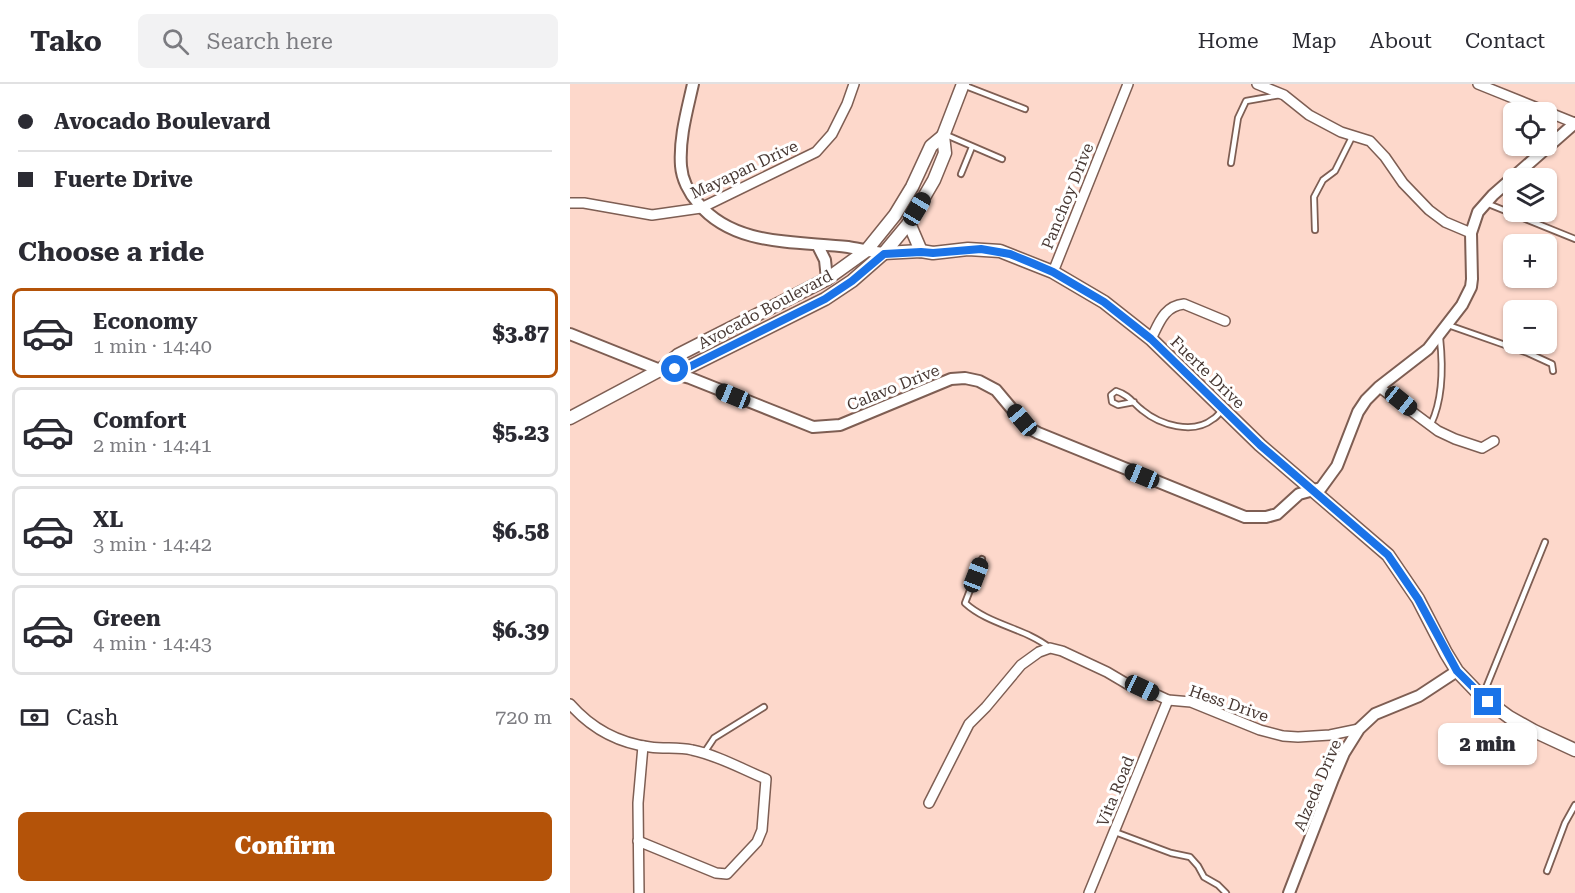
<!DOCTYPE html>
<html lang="en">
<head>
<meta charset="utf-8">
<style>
	body { margin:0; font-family:"Roboto Serif",serif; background:#f2f2f3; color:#2b2b33; height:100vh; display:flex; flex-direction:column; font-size:22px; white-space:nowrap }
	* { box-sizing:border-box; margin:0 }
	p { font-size:20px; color:#7c7c81 }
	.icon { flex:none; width:33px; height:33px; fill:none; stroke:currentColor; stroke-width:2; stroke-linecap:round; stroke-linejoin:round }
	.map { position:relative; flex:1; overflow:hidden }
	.drawer { display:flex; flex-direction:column; background:#fff; width:570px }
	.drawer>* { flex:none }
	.guide { display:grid; align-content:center; height:132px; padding:0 18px; background:#fff }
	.fabs { position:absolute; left:933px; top:18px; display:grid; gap:12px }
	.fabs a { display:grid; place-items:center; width:54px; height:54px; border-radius:9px; background:#fff; box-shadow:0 2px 4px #0004; font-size:30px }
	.end { position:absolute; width:27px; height:27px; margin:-14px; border:8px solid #1a73e8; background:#fff; box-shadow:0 0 0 3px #fff }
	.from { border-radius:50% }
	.bubble { position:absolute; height:42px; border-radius:9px; background:#fff; box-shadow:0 2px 4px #0004; font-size:20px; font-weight:800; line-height:42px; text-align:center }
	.car { position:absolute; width:18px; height:36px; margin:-18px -9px; border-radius:8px; box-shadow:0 0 4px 2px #0007; background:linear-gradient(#222 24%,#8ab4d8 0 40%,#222 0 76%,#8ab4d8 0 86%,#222 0) }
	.guide b { display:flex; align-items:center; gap:21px; height:57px; font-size:22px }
	.guide b+b { border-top:2px solid #e1e1e2 }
	.guide i { width:15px; height:15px; background:#2b2b33 }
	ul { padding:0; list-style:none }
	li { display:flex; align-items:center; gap:18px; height:90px; margin:0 12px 9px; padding:0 6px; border:3px solid #e1e1e2; border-radius:9px }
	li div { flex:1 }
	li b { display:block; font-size:22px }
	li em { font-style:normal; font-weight:800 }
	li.active { border-color:#b45309 }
	li>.icon { width:54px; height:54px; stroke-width:1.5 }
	h2 { padding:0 18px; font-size:27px; line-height:72px }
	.pay { display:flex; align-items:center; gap:15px; height:66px; padding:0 18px; font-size:22px }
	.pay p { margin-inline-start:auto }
	.button { display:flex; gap:12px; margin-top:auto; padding:12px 18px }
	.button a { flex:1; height:69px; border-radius:9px; background:#b45309; color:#fff; font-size:24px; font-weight:800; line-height:69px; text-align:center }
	header { display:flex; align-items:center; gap:36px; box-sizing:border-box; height:84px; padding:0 30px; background:#fff; border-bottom:2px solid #e1e1e2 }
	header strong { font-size:28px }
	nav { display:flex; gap:33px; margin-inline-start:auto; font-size:21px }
	.search { width:420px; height:54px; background:#f2f2f3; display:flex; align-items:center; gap:15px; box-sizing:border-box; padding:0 21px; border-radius:9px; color:#7c7c81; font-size:22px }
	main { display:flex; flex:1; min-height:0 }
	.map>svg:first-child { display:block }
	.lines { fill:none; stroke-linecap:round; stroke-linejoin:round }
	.service-casing { stroke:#7e5e53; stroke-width:8 }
	.minor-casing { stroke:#7e5e53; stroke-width:12 }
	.tertiary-casing { stroke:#7e5e53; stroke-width:14 }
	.secondary-casing { stroke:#7e5e53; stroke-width:15 }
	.service { stroke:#fff; stroke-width:4.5 }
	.minor { stroke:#fff; stroke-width:9 }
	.tertiary { stroke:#fff; stroke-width:10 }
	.secondary { stroke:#fff; stroke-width:12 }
	.route { stroke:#1a73e8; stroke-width:8 }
	.labels { text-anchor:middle; stroke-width:6; stroke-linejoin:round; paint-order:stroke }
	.street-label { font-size:16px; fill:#473833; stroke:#fff }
</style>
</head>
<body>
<header>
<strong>Tako</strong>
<div class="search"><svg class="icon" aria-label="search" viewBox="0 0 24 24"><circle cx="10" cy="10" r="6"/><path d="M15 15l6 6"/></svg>Search here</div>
<nav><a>Home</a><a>Map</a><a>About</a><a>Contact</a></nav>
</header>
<main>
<section class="drawer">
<div class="guide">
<b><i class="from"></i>Avocado Boulevard</b>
<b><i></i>Fuerte Drive</b>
</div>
<h2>Choose a ride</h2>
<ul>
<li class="active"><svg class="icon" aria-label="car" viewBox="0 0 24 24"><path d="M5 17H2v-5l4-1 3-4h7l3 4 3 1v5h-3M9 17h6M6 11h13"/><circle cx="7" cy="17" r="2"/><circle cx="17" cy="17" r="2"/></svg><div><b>Economy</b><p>1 min · 14:40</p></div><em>$3.87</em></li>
<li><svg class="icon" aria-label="car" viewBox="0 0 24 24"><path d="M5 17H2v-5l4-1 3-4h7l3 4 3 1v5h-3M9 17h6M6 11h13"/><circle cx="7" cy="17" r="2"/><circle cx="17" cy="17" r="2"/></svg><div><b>Comfort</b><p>2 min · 14:41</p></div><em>$5.23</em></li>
<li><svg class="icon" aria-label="car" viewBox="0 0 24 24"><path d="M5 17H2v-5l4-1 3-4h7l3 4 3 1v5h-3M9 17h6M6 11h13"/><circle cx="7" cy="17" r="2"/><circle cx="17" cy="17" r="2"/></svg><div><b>XL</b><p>3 min · 14:42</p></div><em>$6.58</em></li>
<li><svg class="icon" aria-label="car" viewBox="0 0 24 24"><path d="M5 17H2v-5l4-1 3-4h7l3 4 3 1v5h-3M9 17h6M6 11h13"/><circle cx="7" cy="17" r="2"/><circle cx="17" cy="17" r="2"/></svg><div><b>Green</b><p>4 min · 14:43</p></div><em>$6.39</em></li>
</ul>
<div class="pay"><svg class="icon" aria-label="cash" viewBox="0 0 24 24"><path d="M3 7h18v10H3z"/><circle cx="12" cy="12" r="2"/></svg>Cash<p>720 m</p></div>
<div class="button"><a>Confirm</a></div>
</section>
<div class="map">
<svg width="1005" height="809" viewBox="0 0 1005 809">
	<rect width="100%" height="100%" fill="#fdd8cb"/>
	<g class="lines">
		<g class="service-casing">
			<g id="service">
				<polyline points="393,1 455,25"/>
				<polyline points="374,50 432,75"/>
				<polyline points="661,79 668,34 676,17 710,11"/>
				<polyline points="391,90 402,63"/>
				<polyline points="916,119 1005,155"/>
				<polyline points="745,146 744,113 753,96 765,87 783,51"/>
				<polyline points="878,241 958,269 982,280 983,287"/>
				<path d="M564 318 548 321 542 318 541 311 546 307C559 311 563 319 572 326 590 341 623 351 643 335 647 333 650 328 653 325"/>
				<path d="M861 340C873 315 873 282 870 254"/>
				<path d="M412 475 395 519C419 541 455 544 480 564"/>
				<polyline points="913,611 975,458"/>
				<polyline points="134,669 144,654 194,623"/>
				<polyline points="545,748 601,769 620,773 628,782 634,793 648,801 656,809"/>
				<polyline points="977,787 995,739 1005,721"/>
			</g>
		</g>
		<g class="minor-casing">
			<g id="minor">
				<polyline points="687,0 714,11 739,31 771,48 800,57 815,73 833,99 859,126 875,138 901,149"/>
				<polyline points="908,0 1005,39"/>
				<polyline points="0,119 14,119 82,131 131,124 246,68 262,50 277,20 284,0"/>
				<polyline points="483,188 558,0"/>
				<path d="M581 255C589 239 594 222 614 220L655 237"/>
				<polyline points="809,303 868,347 885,355 912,364 924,357"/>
				<path d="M0 620C21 644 49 659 80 663 94 665 109 663 122 666 147 671 172 685 196 695L192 746 187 758 157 790 146 789 68 757"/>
				<polyline points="359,719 399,640 416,623 451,581 469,568 480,564 492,567 537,588 559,601 572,604 598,616 621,618 690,646 713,652 728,653 760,651 789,645"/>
				<polyline points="69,809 68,719 73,662"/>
				<polyline points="519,809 598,616"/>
			</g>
		</g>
		<g class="tertiary-casing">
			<g id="tertiary">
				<path d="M123 0C117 27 109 54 111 82 112 95 119 109 128 119 164 163 227 157 278 163 290 165 302 168 314 169"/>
				<polyline points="248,162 255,176 257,195"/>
				<polyline points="0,250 90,286 120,294 243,343 270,341 381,295 395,294 409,297 426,306 457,343 468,349 675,433 696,433 707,430 729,410 751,404 767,382 788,328 796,316 809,303 858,265 892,221 901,203 902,195 901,149 908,128 923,111 1005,39"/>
				<polyline points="719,809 763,695 774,669 789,645 805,630 849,612 887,587"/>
			</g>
		</g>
		<g class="secondary-casing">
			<g id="secondary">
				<polyline points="339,139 351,167"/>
				<polyline points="314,169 351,167 363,169 398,165 430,167 483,188 534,218 581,255 690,361 818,471 848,515 876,569 887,587 912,613 939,633 964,647 1005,666"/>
				<polyline points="90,286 119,283 255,215 282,197 314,169 339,139 364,96 375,69 373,52 393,0"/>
				<polyline points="0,334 90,286 108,271 257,195 296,167 325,131 342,103 361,62 373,52"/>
			</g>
		</g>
		<use href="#service" class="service"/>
		<use href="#minor" class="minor"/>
		<use href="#tertiary" class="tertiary"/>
		<use href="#secondary" class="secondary"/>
	</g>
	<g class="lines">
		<polyline class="route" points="105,285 119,283 255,215 282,197 314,170 351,168 363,169 411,165 440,170 462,179 483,188 534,218 581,255 690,361 818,471 848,515 887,587 918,618"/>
	</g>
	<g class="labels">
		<g class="street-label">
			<text transform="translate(174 85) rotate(-25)" y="6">Mayapan Drive</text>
			<text transform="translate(497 112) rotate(-68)" y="6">Panchoy Drive</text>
			<text transform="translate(195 225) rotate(-28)" y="6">Avocado Boulevard</text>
			<text transform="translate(638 288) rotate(44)" y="6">Fuerte Drive</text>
			<text transform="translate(323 303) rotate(-22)" y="6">Calavo Drive</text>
			<text transform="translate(659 619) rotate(19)" y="6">Hess Drive</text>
			<text transform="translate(747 701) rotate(-67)" y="6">Alzeda Drive</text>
			<text transform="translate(545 707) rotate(-68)" y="6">Vita Road</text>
		</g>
	</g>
</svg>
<div class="fabs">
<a><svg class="icon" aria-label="locate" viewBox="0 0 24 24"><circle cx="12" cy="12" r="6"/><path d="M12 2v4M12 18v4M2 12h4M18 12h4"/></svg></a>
<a><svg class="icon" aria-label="layers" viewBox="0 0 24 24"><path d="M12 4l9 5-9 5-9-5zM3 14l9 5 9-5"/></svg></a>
<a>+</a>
<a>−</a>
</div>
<i class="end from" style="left:105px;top:285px"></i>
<i class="end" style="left:918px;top:618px"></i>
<div class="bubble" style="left:868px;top:639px;width:99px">2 min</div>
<i class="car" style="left:347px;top:125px;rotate:31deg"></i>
<i class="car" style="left:163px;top:312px;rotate:292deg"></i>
<i class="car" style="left:831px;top:317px;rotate:129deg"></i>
<i class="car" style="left:452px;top:336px;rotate:320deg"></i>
<i class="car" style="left:572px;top:392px;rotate:292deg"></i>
<i class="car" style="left:406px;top:491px;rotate:21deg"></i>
<i class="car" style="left:572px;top:604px;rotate:115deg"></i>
</div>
</main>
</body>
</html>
